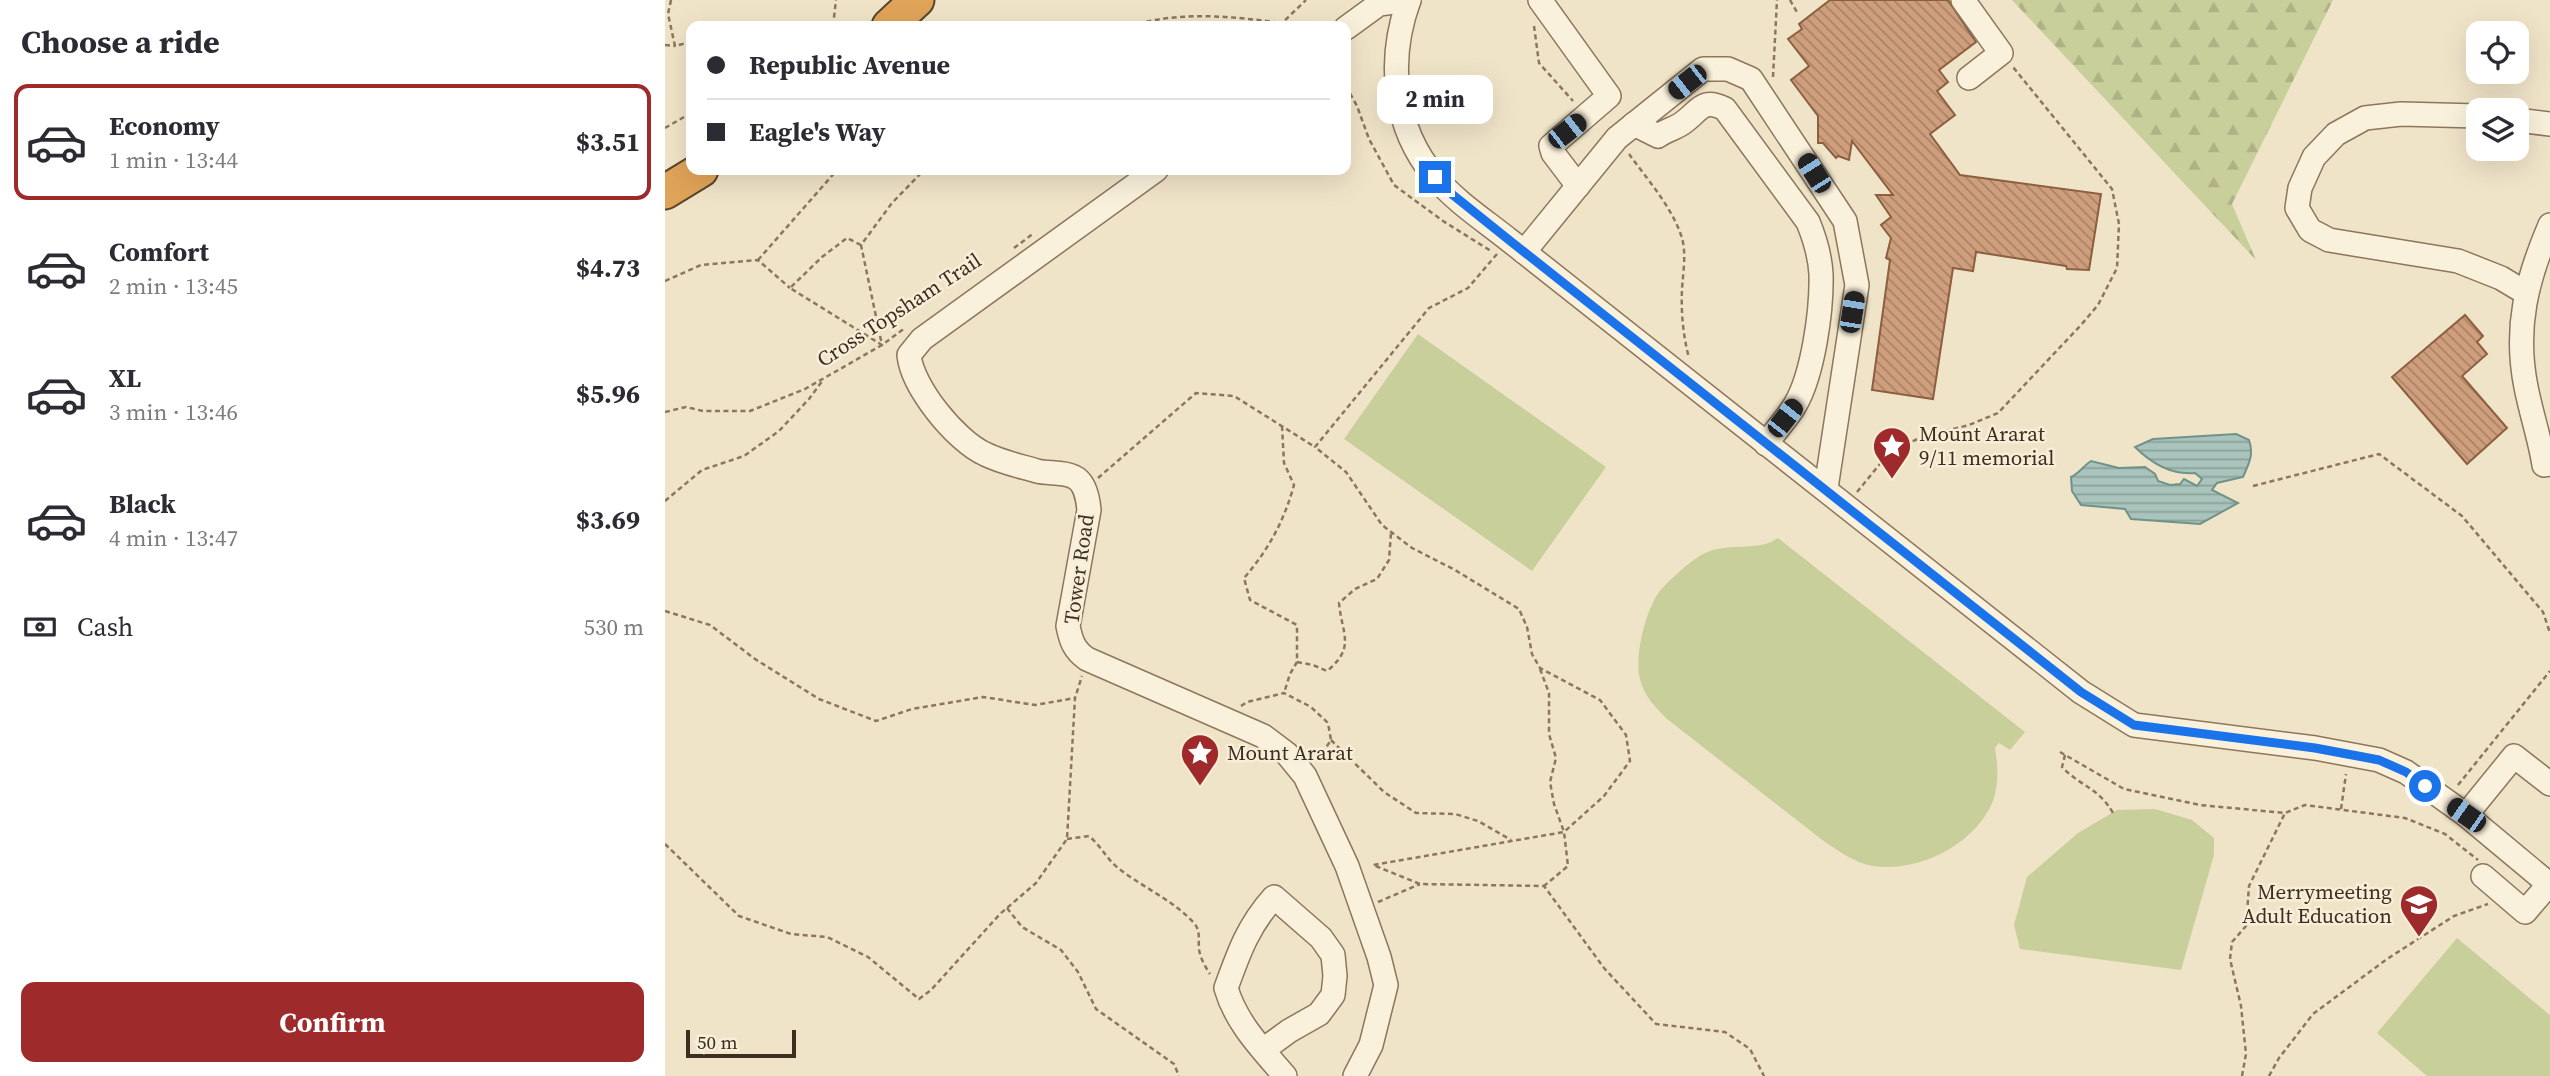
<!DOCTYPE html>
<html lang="en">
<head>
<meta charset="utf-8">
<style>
	body { margin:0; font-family:"Source Serif 4",serif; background:#f7f7f7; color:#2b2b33; height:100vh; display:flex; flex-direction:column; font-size:26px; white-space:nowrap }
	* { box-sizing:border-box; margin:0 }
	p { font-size:23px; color:#7c7c81 }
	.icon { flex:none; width:38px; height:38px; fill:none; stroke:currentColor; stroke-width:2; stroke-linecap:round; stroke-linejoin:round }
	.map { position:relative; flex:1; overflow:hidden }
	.panel { display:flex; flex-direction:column; background:#fff; width:665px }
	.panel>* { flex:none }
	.top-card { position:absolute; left:21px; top:21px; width:665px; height:154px; border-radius:14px; box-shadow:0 7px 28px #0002; display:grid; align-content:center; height:154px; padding:0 21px; background:#fff }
	.fabs { position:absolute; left:1801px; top:21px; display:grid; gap:14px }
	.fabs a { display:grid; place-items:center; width:63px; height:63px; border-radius:14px; background:#fff; box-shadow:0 7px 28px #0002; font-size:35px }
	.scale { position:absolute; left:21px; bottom:18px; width:110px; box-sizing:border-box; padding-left:7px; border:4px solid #3d2e20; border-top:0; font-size:19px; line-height:24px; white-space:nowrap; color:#3d2e20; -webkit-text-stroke:5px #f7eed8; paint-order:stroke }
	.end { position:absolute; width:32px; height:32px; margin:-16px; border:9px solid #1a73e8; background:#fff; box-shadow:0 0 0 4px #fff }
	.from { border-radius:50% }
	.bubble { position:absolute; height:49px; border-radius:14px; background:#fff; box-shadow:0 7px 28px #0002; font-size:23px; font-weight:700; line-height:49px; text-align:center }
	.car { position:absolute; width:21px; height:42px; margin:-21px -10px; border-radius:9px; box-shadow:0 0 5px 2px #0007; background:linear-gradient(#222 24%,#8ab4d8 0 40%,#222 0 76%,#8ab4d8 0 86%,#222 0) }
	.top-card b { display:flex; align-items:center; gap:24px; height:66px; font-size:26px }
	.top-card b+b { border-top:2px solid #e1e1e2 }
	.top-card i { width:18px; height:18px; background:#2b2b33 }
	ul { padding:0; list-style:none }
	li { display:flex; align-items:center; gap:21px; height:116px; margin:0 14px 10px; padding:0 7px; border:4px solid transparent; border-radius:14px }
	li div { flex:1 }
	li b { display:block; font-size:26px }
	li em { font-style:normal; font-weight:700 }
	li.current { border-color:#9e2a2b }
	li>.icon { width:63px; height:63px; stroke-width:1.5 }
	h2 { padding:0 21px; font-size:32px; line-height:84px }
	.pay { display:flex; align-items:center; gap:18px; height:77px; padding:0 21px; font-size:26px }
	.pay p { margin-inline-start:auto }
	.action { display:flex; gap:14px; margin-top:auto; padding:14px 21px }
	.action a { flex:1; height:80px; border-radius:14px; background:#9e2a2b; color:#fff; font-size:28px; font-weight:700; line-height:80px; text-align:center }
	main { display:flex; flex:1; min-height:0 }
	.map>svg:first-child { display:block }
	.forest { fill:url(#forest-firs) }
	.garden { fill:#c9cf9b }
	.water { fill:url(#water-rules); stroke:#6f938a; stroke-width:2 }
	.building { fill:url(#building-back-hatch); stroke:#8d5f41; stroke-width:2 }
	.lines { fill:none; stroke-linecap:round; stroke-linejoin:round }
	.minor-casing { stroke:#8d765c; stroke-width:26 }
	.highway-casing { stroke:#5b4430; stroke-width:37 }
	.path { stroke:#8d765c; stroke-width:2.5; stroke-dasharray:5 3.5; stroke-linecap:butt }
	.minor { stroke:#faf1dc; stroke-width:23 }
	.highway { stroke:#e0a458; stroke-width:33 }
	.route { stroke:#1a73e8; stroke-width:9 }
	.labels { text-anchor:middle; stroke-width:5; stroke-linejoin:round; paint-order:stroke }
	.street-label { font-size:21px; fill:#3d2e20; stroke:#f7eed8 }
	.poi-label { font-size:21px; fill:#3d2e20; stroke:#f7eed8; text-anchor:start }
</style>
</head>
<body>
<main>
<section class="panel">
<h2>Choose a ride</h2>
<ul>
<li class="current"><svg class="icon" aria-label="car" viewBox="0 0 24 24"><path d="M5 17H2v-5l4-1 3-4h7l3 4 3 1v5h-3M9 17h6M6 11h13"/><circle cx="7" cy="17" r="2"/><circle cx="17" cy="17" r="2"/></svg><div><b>Economy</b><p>1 min · 13:44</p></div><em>$3.51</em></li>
<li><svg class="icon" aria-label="car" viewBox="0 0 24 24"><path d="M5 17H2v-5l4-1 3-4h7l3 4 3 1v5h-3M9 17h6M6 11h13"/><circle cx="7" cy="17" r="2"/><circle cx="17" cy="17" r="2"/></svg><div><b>Comfort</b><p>2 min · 13:45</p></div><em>$4.73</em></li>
<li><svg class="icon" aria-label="car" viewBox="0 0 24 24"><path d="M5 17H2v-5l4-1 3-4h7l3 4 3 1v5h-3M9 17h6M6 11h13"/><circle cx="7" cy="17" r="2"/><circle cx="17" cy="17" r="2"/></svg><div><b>XL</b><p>3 min · 13:46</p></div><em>$5.96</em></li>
<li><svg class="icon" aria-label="car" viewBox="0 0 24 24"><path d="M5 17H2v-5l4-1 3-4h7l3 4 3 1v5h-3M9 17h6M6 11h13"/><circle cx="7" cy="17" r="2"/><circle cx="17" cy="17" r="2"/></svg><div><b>Black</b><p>4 min · 13:47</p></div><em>$3.69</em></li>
</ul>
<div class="pay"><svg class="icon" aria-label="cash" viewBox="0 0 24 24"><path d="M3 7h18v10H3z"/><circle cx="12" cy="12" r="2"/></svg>Cash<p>530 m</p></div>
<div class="action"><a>Confirm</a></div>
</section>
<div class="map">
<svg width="1885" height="1076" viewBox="0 0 1885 1076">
	<defs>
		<pattern id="forest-firs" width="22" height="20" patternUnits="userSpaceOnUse" patternTransform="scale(1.75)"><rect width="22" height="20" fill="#c9cf9b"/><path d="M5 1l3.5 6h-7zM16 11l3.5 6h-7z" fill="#aeb285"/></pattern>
		<pattern id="water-rules" width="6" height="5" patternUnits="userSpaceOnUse" patternTransform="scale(1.75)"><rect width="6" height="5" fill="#a9c4bc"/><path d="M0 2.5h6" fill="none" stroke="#8ba098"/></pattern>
		<pattern id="building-back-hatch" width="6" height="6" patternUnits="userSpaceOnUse" patternTransform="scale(1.75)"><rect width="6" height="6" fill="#cf9f7d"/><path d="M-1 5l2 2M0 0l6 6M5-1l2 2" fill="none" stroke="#a98266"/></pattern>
	</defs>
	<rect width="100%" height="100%" fill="#f0e4c8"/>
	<polygon class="forest" points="1347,0 1668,0 1567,204 1591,260"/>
	<g class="garden">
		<polygon points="753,334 941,467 867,571 679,439"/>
		<path d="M1113 538 1360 732 1345 750 1334 743 1330 748C1333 765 1334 784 1328 801 1310 845 1253 873 1208 866 1189 863 1171 849 1156 839L1002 719C990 707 979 696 975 679 969 658 980 614 992 595 998 585 1028 558 1040 553 1063 542 1094 552 1113 538Z"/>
		<polygon points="1490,809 1527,820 1549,838 1549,855 1516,970 1355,949 1349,925 1362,877 1413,833 1452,810"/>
		<polygon points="1792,938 1885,1015 1885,1076 1762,1076 1712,1033"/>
	</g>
	<path class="water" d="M1571 434 1584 440C1589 455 1584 463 1578 477L1552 483 1547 490 1573 503 1535 524 1466 519 1460 509 1416 505 1407 491 1406 477C1415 473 1418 466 1426 461L1454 468 1480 467 1490 474 1493 481 1505 485 1515 484 1519 479 1532 486 1537 479 1530 473C1507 475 1486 463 1470 447L1488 439Z"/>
	<g class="building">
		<polygon points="1165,0 1283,0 1311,42 1274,70 1283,82 1272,91 1290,115 1265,134 1295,175 1436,194 1424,270 1402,269 1401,266 1311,252 1308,271 1288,268 1268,399 1207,390 1225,260 1221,258 1226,238 1216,225 1226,217 1211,195 1228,195 1187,141 1184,160 1173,156 1171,158 1158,143 1153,143 1153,116 1126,80 1144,66 1123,39 1137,29 1134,24"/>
		<polygon points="1800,315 1818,336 1812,342 1822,354 1797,376 1842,428 1802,464 1727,377"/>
	</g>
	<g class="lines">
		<g class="minor-casing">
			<g id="minor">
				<path d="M744 0C722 60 728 127 770 177 791 202 819 220 844 240L1416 692 1469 725 1650 748 1714 760 1741 772 1801 815 1885 885"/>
				<polyline points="875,0 944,96 886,146 888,153 913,186"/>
				<polyline points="1298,0 1336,53 1304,78"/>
				<polyline points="681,28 714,4 744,0"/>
				<polyline points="1813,116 1736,114 1700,118 1671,134 1649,157 1635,188 1632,208 1645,230 1664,240 1793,261 1836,278 1861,293"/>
				<polyline points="1852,120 1885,124"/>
				<path d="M969 124 993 136C1001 130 1012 128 1019 122 1036 109 1038 98 1060 109L1143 222C1150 239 1155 256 1156 274 1157 310 1148 375 1130 405 1122 419 1110 431 1101 444"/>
				<path d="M491 170 257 339 244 355C247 387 291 441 320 454 336 462 355 466 372 471 383 474 398 471 409 477 420 482 423 499 424 510L403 626C406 641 409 650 422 659L598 736 622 754 640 776 682 866 714 957 721 985 706 1045 690 1076"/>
				<path d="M1885 225C1862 279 1849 327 1861 387 1866 413 1875 439 1879 465L1885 464"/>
				<polyline points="859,252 952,138 1038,69 1063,69 1086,79 1180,221 1192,285 1161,488"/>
				<polyline points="1801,815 1849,756 1885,784"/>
				<polyline points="1818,876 1860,912 1884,884"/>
				<path d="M598 1050 624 1031 654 1014 668 995 670 976 668 955 656 938 609 897C583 926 574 952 561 988 571 1023 597 1049 620 1076"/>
			</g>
		</g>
		<g class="highway-casing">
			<g id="highway">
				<polyline points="224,26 252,0"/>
				<polyline points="0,192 36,170"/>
			</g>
		</g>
		<g class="path">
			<polyline points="6,0 3,14 10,46 26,42"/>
			<polyline points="1125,0 1133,14"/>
			<polyline points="168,26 171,0"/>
			<path d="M465 26C514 11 566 16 616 23"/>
			<polyline points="614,26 641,0"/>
			<polyline points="869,26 874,63 908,101"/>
			<polyline points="0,45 10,46"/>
			<polyline points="1108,77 1112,0"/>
			<polyline points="681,86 692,106 704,139 729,185 778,221 826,251"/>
			<polyline points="0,128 26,113"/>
			<path d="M964 154C982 179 1006 206 1016 235 1022 252 1018 272 1017 289 1016 313 1018 335 1024 358"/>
			<polyline points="196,245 182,238 157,257 125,288 217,345 196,245 227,203 259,170"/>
			<polyline points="349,248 369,233"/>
			<polyline points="832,254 803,288 764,308 650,447 681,472 717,525 747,548 790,570 854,609 862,627 867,654 875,668 935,700 961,735 965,761 939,796 899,832 708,865 755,884 879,886 939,968 991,1024 1060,1032 1085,1049 1099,1076"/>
			<polyline points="93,260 172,170"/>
			<polyline points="0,281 36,265 93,260 125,288"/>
			<polyline points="0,412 21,407 38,411 85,411 140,389 217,345 240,328"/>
			<path d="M617 426 619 463 629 485C619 521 604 549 579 578L585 600 632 625V662L625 674 619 693"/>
			<polyline points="433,478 531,393 569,396 650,447"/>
			<polyline points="1588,486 1714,454 1797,516 1878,612 1885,633"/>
			<polyline points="1192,492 1219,459 1241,444 1260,436 1304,425 1333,413 1416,325 1433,305 1452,268 1454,224 1447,189 1348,67"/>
			<polyline points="0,501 37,470 79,456 114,431 144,399 158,380"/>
			<polyline points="0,611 45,625 90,659 154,699 211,721 247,709 318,697 370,705 410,698"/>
			<path d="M632 662 648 665 662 671C691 647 677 635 674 603L690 589 712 579 724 560 726 533"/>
			<polyline points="875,669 884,693 884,734 891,758 885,782 889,804 899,832 903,866 879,886"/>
			<polyline points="576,706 582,702 619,693 646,707 663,723 666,740 651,763"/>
			<polyline points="666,740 719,792 751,813 790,814 813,821 846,840"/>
			<polyline points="1395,752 1459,789 1535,805 1620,813 1640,805 1740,818 1780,834 1813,860"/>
			<path d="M1400 755 1397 767C1415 786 1434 788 1448 813"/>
			<polyline points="1793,785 1885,671"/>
			<polyline points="1676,809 1681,774"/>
			<path d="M402 839 424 836C436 846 441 858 453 868 477 887 508 900 529 923 536 931 533 940 534 949 535 958 541 968 545 974"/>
			<polyline points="0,844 74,916 126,934 162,937 203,957 254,999 266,990 335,914 371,883 402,839 410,698 417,676"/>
			<polyline points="713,902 755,884"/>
			<polyline points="342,908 357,927 396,950 413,972 431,1009 509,1064 514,1076"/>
			<polyline points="1577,1076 1581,1054 1576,1006 1565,959 1567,942 1581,926 1584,886 1620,813"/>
			<polyline points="1604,1076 1614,1058 1648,1014 1722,959 1789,916 1823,904"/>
		</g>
		<use href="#minor" class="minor"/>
		<use href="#highway" class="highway"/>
	</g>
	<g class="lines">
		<polyline class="route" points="770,177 788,195 844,240 1416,692 1469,725 1650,748 1714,760 1741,772 1760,786"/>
	</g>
	<defs>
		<g id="sight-pin" transform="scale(2.0125)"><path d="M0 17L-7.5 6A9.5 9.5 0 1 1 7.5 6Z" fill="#9e2a2b" stroke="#f7eed8"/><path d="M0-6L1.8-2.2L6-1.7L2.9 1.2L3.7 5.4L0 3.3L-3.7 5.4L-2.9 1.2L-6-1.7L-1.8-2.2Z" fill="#fff"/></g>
		<g id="school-pin" transform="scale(2.0125)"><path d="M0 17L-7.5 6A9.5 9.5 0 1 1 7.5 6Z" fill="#9e2a2b" stroke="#f7eed8"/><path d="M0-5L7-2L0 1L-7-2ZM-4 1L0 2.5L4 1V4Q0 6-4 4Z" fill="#fff"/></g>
	</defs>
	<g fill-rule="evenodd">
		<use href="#sight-pin" x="1227" y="446"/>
		<use href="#sight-pin" x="535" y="753"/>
		<use href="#school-pin" x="1754" y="904"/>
	</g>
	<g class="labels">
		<g class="street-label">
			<text transform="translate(234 310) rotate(-33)" y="7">Cross Topsham Trail</text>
			<text transform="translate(414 569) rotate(-82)" y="7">Tower Road</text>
		</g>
		<g class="poi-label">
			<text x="1254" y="441">Mount Ararat<tspan x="1254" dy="24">9/11 memorial</tspan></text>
			<text x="562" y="760">Mount Ararat</text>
			<text x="1727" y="899" text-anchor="end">Merrymeeting<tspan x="1727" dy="24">Adult Education</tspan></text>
		</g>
	</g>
</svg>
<div class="fabs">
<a><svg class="icon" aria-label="locate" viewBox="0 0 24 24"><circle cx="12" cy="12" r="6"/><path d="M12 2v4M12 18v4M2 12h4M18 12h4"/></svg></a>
<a><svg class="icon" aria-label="layers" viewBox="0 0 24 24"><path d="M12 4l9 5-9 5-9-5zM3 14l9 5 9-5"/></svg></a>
</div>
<div class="scale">50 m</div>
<i class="end from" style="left:1760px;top:786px"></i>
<i class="end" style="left:770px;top:177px"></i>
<div class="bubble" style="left:712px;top:75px;width:116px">2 min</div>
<i class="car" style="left:1022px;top:82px;rotate:232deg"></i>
<i class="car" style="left:902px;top:131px;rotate:52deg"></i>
<i class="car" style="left:1149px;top:173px;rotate:328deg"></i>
<i class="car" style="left:1187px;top:312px;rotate:9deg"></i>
<i class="car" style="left:1120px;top:418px;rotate:38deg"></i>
<i class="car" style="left:1801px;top:815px;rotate:305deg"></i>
<div class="top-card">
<b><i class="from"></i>Republic Avenue</b>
<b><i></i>Eagle's Way</b>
</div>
</div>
</main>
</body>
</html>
